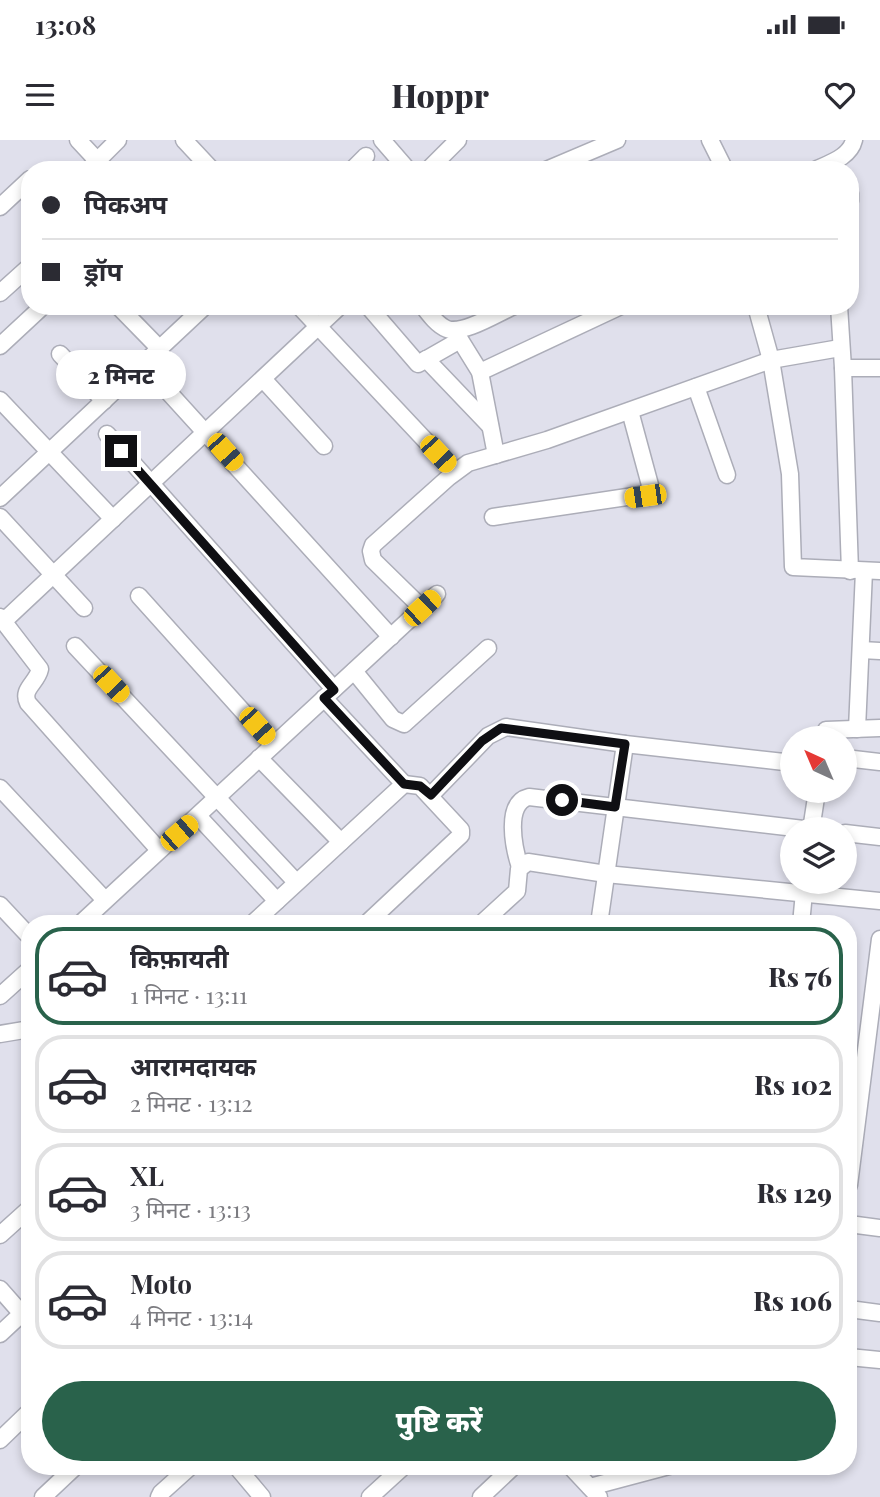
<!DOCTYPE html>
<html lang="hi">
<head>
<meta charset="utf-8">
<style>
	body { margin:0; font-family:"Playfair Display","Noto Sans Devanagari",serif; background:#f7f7f7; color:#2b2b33; height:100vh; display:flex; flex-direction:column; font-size:26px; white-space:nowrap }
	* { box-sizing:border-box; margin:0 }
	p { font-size:23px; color:#7c7c81 }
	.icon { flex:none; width:38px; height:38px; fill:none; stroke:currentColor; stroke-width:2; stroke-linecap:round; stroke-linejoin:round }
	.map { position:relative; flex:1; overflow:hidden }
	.sheet { position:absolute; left:21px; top:775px; width:836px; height:560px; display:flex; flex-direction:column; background:#fff; border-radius:28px; box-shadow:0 4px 10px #0003 }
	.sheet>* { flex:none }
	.guide { position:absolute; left:21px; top:21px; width:838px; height:154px; border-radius:28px; box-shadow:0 4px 10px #0003; display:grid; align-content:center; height:154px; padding:0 21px; background:#fff }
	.needle { width:46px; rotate:316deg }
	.fabs { position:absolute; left:780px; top:586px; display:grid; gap:14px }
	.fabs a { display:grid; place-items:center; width:77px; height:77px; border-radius:50%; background:#fff; box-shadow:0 4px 10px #0003; font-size:35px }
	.end { position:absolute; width:32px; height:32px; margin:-16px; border:9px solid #0f0f13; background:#fff; box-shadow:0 0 0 4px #fff }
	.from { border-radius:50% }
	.bubble { position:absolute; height:49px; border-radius:24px; background:#fff; box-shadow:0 4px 10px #0003; font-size:23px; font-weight:800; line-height:49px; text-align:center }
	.car { position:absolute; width:21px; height:42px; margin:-21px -10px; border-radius:9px; box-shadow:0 0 5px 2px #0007; background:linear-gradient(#f5c518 24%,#345 0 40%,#f5c518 0 76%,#345 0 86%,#f5c518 0) }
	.guide b { display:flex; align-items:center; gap:24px; height:66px; font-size:26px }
	.guide b+b { border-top:2px solid #e1e1e2 }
	.guide i { width:18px; height:18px; background:#2b2b33 }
	ul { padding:12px 0 0; list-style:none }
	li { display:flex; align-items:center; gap:21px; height:98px; margin:0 14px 10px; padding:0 7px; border:4px solid #e1e1e2; border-radius:28px }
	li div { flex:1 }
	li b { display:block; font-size:26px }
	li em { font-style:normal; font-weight:800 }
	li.on { border-color:#29624b }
	li>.icon { width:63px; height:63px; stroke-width:1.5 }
	.cta { display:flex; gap:14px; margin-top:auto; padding:14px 21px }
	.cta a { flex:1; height:80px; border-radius:42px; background:#29624b; color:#fff; font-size:28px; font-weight:800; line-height:80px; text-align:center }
	.status { display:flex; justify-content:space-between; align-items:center; height:49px; padding:0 35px; background:#fff; direction:ltr }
	.status svg { height:19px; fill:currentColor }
	header { display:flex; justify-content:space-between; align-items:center; height:91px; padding:0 21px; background:#fff; font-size:32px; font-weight:800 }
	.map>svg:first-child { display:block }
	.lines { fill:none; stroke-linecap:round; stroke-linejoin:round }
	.minor-casing { stroke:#acadb8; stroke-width:19 }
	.minor { stroke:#fff; stroke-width:16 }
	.route { stroke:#0f0f13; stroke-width:9 }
</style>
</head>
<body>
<div class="status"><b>13:08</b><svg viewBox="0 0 49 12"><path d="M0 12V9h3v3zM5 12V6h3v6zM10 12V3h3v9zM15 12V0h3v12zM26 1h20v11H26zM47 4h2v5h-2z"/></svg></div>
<header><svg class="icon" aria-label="menu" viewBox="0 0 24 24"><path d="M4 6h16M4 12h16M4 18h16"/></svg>Hoppr<svg class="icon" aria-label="heart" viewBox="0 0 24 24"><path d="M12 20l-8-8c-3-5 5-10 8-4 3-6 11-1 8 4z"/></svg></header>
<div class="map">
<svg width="880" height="1357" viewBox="0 0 880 1357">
	<rect width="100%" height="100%" fill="#e0e0ec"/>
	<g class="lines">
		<g class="minor-casing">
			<g id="minor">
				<polyline points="78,0 106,30"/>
				<polyline points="184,0 212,30"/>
				<polyline points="382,0 408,30"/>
				<polyline points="710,0 725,30"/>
				<polyline points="88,30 118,0"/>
				<polyline points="352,30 366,16"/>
				<polyline points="428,30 458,0"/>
				<polyline points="546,30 617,0"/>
				<path d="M815 30C830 23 850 17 854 0"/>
				<polyline points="850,53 850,61"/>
				<polyline points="0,67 30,39"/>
				<polyline points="0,153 30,126"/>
				<polyline points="118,166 160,209"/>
				<polyline points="299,166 455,332"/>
				<polyline points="368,166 418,224 460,200"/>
				<path d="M423 166C429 174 437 185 447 189 463 195 498 173 514 166"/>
				<polyline points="756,166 771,220 790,334 793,427 880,431"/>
				<polyline points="839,166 843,228 850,431"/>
				<polyline points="454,190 480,232 496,315"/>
				<polyline points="0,206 43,166"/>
				<polyline points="60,214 104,261"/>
				<polyline points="426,219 490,286"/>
				<polyline points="143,224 391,497"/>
				<polyline points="843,228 880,228"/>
				<polyline points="480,232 621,166"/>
				<polyline points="263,239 324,306"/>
				<polyline points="696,247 727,335"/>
				<polyline points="0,260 113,379"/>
				<polyline points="107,294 334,549"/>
				<polyline points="0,358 205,166"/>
				<polyline points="0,377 84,468"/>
				<polyline points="493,377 647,354 650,345 630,271"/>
				<polyline points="139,456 273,605"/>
				<polyline points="422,468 373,420 371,411 373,405 449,337 468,323 547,300 771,220 840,208"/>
				<path d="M0 477 40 529C37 543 21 549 28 563L159 710"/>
				<polyline points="4,481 340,166"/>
				<polyline points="75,506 296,742"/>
				<polyline points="861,510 880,511"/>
				<polyline points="354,531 393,579 404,584 488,508"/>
				<polyline points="324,558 404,644"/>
				<polyline points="857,589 864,431"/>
				<polyline points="826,590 880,588"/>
				<polyline points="259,618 341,702"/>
				<polyline points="845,618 880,622"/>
				<polyline points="0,648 105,760"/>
				<polyline points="431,655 488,596 506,587 625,604 793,623"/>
				<polyline points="198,676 277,761"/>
				<polyline points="811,690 817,651"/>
				<polyline points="845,693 880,697"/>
				<path d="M520 727C514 709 504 663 529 657L812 690"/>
				<polyline points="0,765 30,797"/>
				<polyline points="80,784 437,454"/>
				<polyline points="252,784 404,644 420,646 461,690 461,695 366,784"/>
				<polyline points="481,784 517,751 519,729 528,722 606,734 880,761"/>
				<polyline points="599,784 625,604"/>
				<polyline points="801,784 805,742"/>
				<polyline points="0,856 30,829"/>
				<polyline points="0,894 30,889"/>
				<polyline points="849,1045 880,799"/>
				<polyline points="849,1084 880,1088"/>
				<polyline points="0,1095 30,1068"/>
				<polyline points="0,1149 22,1174"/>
				<polyline points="849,1169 880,1173"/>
				<polyline points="0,1194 30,1166"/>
				<polyline points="849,1217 880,1220"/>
				<polyline points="0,1300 30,1271"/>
				<polyline points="236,1326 262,1357"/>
				<polyline points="570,1326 599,1357"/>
				<polyline points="590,1347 669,1326"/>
				<polyline points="43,1357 76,1326"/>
				<polyline points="159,1357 161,1353 191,1326"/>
				<polyline points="370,1357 404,1326"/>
				<polyline points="481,1357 514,1326"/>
			</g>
		</g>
		<use href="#minor" class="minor"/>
	</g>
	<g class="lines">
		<polyline class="route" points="121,311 334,550 324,558 404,644 420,646 431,655 482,601 501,588 625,604 615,667 562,660"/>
	</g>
</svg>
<div class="fabs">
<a><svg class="needle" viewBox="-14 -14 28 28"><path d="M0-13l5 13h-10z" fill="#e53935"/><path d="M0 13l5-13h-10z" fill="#7c7c81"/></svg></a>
<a><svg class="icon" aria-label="layers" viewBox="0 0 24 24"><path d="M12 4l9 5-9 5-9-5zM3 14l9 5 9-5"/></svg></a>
</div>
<i class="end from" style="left:562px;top:660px"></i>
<i class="end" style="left:121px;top:311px"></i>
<div class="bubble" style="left:56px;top:210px;width:130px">2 मिनट</div>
<i class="car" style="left:225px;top:312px;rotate:138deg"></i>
<i class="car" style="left:438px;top:314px;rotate:137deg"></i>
<i class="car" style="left:645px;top:356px;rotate:262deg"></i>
<i class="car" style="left:422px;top:468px;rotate:47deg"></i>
<i class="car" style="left:111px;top:544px;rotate:137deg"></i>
<i class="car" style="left:257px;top:586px;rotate:138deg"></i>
<i class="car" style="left:179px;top:693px;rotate:49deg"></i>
<div class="guide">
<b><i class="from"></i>पिकअप</b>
<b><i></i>ड्रॉप</b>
</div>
<section class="sheet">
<ul>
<li class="on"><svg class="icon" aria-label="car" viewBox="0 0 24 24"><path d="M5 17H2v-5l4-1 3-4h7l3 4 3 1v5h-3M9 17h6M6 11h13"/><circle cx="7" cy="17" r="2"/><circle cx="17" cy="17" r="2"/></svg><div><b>किफ़ायती</b><p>1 मिनट · 13:11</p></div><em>Rs 76</em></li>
<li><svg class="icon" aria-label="car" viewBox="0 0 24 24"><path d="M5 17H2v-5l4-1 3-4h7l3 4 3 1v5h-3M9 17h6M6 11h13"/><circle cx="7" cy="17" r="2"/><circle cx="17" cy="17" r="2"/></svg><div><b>आरामदायक</b><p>2 मिनट · 13:12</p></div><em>Rs 102</em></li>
<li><svg class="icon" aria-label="car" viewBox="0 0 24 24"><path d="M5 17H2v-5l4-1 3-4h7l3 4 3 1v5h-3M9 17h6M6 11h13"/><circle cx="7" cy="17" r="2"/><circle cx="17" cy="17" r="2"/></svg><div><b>XL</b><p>3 मिनट · 13:13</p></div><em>Rs 129</em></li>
<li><svg class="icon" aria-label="car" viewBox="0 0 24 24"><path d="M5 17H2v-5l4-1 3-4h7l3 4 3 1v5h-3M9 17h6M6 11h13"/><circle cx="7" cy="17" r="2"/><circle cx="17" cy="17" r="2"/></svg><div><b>Moto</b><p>4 मिनट · 13:14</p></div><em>Rs 106</em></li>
</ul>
<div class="cta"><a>पुष्टि करें</a></div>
</section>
</div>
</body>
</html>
